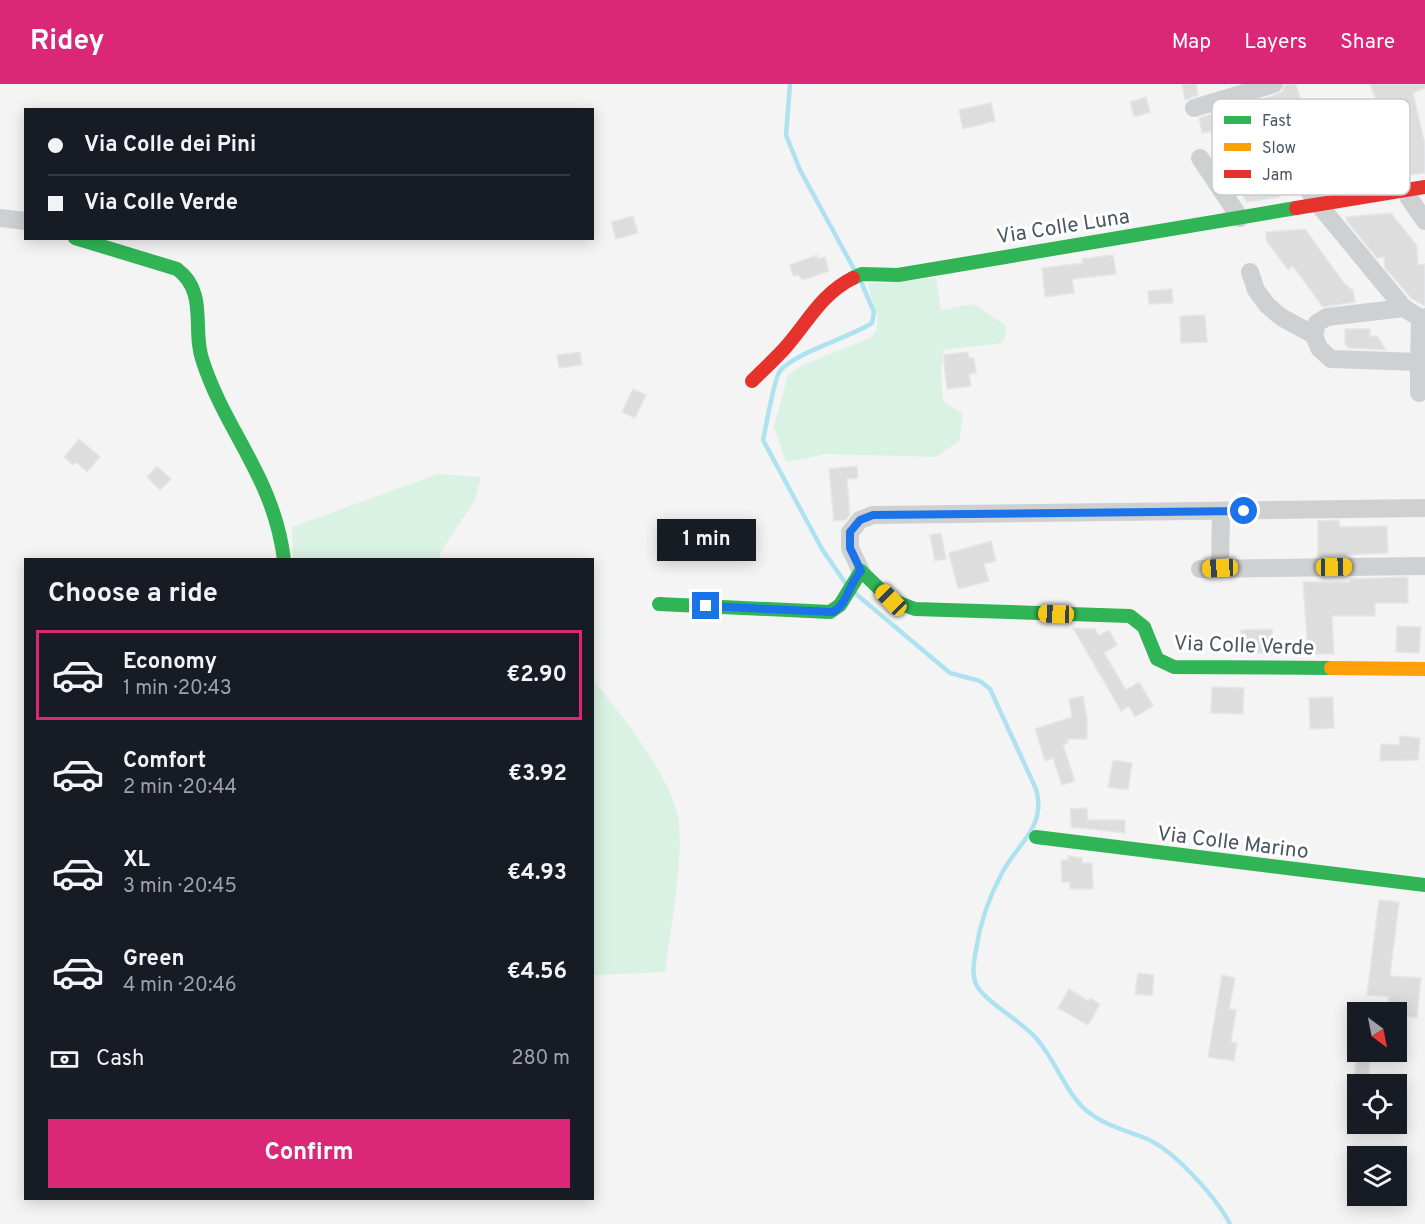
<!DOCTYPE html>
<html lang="en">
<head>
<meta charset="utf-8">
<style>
	body { margin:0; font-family:Overpass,sans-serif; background:#20242c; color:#f1f3f6; height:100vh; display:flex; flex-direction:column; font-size:22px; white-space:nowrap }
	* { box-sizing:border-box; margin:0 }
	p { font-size:20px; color:#9ea1a6 }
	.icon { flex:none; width:33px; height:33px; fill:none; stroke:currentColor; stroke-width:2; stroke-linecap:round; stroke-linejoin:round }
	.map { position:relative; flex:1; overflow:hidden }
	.drawer { position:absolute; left:24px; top:474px; width:570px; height:642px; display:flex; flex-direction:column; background:#171b24; border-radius:0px; box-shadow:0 3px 15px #0003 }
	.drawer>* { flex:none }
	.hud { position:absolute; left:24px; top:24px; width:570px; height:132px; border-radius:0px; box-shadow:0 3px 15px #0003; display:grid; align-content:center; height:132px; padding:0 24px; background:#171b24 }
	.needle { width:39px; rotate:148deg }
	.tools { position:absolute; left:1347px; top:918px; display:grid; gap:12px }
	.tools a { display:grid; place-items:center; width:60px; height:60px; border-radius:0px; background:#171b24; box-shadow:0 3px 15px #0003; font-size:30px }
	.end { position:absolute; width:27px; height:27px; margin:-14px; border:8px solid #1a73e8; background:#fff; box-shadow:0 0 0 3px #fff }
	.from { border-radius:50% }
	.bubble { position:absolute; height:42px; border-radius:0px; background:#171b24; box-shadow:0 3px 15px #0003; font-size:20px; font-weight:700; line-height:42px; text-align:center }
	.car { position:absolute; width:18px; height:36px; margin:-18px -9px; border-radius:8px; box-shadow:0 0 4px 2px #0007; background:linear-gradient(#f5c518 24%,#345 0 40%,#f5c518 0 76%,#345 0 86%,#f5c518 0) }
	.hud b { display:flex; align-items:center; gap:21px; height:57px; font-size:22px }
	.hud b+b { border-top:2px solid #363941 }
	.hud i { width:15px; height:15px; background:#f1f3f6 }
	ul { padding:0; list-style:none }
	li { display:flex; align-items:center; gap:18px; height:90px; margin:0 12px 9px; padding:0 12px; border:3px solid transparent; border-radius:0px }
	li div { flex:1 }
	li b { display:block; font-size:22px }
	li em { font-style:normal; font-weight:700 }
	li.selected { border-color:#db2777 }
	li>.icon { width:54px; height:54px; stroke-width:1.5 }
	h2 { padding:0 24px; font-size:27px; line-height:72px }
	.pay { display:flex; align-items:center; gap:15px; height:66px; padding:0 24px; font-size:22px }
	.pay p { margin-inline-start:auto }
	.cta { display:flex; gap:12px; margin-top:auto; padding:12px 24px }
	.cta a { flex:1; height:69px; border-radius:0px; background:#db2777; color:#fff; font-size:24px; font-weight:700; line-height:69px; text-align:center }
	header { display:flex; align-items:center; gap:36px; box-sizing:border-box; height:84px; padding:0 30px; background:#db2777; color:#fff }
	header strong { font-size:28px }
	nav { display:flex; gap:33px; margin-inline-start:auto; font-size:21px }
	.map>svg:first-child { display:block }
	.green { fill:#d9f2e3 }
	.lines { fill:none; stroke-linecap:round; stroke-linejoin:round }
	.stream { stroke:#aee2f0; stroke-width:4.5 }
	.building { fill:#ddddde; stroke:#e5e6e7; stroke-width:1.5 }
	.street { stroke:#ced0d2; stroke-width:18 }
	.fast { stroke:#30b455; stroke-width:14 }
	.slow { stroke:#ff9f0a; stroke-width:14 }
	.jam { stroke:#e5322d; stroke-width:14 }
	.route { stroke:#1a73e8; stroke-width:8 }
	.labels { text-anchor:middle; stroke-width:6; stroke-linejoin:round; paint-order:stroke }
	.street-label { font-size:21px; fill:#4a5661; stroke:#fff }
	.key { fill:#fff; stroke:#c9ccd0; stroke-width:1.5 }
	.key-label { font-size:16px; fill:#4a5661 }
</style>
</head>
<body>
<header>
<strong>Ridey</strong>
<nav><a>Map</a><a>Layers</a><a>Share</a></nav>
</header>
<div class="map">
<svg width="1425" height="1140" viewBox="0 0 1425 1140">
	<rect width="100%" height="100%" fill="#f4f4f4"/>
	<g class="green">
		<polygon points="936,194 941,226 974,220 1005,241 1006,250 1002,259 943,266 941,289 943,317 963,330 959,357 936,373 826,370 786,378 774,343 788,291 803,281 870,254 877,246 877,230 867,200"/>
		<polygon points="438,390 481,393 475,416 440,469 440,475 293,475 292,443"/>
		<path d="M592 594C622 634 660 676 676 725 687 761 670 848 665 888L593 891Z"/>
	</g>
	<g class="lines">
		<g class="stream">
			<polyline points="790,0 786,51 800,86 854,185"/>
			<path d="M846 500 822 465 763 356C766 343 774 294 780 287 794 269 849 254 872 239L874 228 862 200"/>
			<path d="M856 510 950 589 980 597 990 605 1036 705C1047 742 1018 759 1002 789 989 813 980 839 976 866 974 877 971 891 977 902 985 917 1022 938 1035 953 1054 973 1066 1010 1087 1027 1104 1041 1125 1046 1145 1054 1173 1065 1216 1113 1230 1140"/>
		</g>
	</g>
	<g class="building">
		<polygon points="1182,0 1196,0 1198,11 1185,16"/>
		<polygon points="1285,0 1296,0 1304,26 1269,34 1264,15 1282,8"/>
		<polygon points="1370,0 1425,0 1425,4 1413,9 1425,61 1425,89 1402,92 1393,47 1365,54 1360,34 1380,28"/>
		<polygon points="1146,13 1150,28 1134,33 1130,18"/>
		<polygon points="991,19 995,37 963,45 959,26"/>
		<polygon points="1229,25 1237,57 1244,56 1267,93 1276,100 1280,113 1247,118 1219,78 1212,47 1202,49 1199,34"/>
		<polygon points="1391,129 1417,162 1418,181 1425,180 1425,222 1412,215 1385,184 1384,173 1377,174 1347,137 1346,133"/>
		<polygon points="633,132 638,149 616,155 611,138"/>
		<polygon points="1305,145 1343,198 1353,207 1355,218 1323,223 1293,182 1288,186 1266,156 1266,148"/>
		<polygon points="817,171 818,175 825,173 829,187 803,196 798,191 793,192 790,181"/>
		<polygon points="1113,171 1116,190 1072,195 1074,209 1045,213 1042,184 1083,179 1082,175"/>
		<polygon points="1172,205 1173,219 1149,220 1148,207"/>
		<polygon points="1205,231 1207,258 1181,259 1180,232"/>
		<polygon points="1345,245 1370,245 1370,252 1377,252 1386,266 1349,264 1345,260"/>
		<polygon points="580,268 582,281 559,284 557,271"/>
		<polygon points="968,268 969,274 974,274 976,289 969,290 971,302 947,305 943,271"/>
		<polygon points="633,305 646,311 635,334 622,328"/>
		<polygon points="79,355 100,373 87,388 76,378 73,381 64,373"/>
		<polygon points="157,382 171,395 160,406 147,393"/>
		<polygon points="857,382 858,394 847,395 850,431 845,436 834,437 829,385"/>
		<polygon points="1339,436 1340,443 1387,442 1388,469 1318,472 1318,437"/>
		<polygon points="941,449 946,475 935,477 930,451"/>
		<polygon points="991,457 996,477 984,480 989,497 958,505 949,469"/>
		<polygon points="1408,493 1408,519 1375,519 1375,532 1332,532 1334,570 1308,570 1303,498 1350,498 1350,495"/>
		<polygon points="1397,542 1421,543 1419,569 1396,568"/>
		<polygon points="1073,544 1095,545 1099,552 1109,546 1117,561 1104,569 1126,606 1139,598 1153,622 1135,633 1129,622 1121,627"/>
		<polygon points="1272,545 1272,570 1256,569 1256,565 1241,566 1241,546"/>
		<polygon points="1212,603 1244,604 1243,630 1211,629"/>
		<polygon points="1083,612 1087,634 1087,655 1067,655 1068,659 1063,661 1075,697 1062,701 1053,674 1045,677 1035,645 1072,633 1069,615"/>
		<polygon points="1333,613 1334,644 1310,645 1309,614"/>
		<polygon points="1400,652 1420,654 1418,676 1380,677 1381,660 1399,661"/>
		<polygon points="1113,676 1132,679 1128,706 1108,703"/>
		<polygon points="1087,724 1088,736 1125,736 1125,749 1071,743 1070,725"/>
		<polygon points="1068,772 1082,774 1082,779 1092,779 1093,805 1070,805 1070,798 1062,798 1061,776 1068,776"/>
		<polygon points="1379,816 1399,818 1390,892 1421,894 1417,934 1387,928 1389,913 1367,911"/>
		<polygon points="1138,889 1154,891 1152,912 1135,910"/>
		<polygon points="1222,891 1235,894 1229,925 1236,926 1231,958 1237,959 1234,977 1208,973"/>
		<polygon points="1069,905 1088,917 1090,914 1100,920 1088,941 1058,924"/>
		<polygon points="1356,975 1370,976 1368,1000 1354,1000"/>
	</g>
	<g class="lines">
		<g class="street">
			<polyline points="1194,24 1274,0"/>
			<polyline points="1265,46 1319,121 1404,224 1420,234"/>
			<polyline points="1200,74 1240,134"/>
			<polyline points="1409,114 1425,137"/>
			<polyline points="0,134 26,137"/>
			<polyline points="1250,188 1256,206 1267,221 1281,233 1314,251 1319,264 1331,275 1419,278 1420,234 1425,233"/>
			<polyline points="1314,251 1317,239 1327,233 1404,224"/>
			<polyline points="1419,309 1419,278"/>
			<polyline points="1220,484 1221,427"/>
			<polyline points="1200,485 1425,482"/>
			<polyline points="861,487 850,464 850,448 860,436 873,431 1425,424"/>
		</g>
		<g class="fast">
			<path d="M75 154 177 185C209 209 191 246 203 278 227 350 274 394 284 476"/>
			<polyline points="853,194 862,190 898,191 1296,124"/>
			<polyline points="659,520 830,528 840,521 861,487 891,516 915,525 1130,532 1144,543 1157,575 1174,583 1331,584"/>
			<polyline points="1036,753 1425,801"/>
		</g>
		<polyline class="slow" points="1331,584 1425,585"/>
		<g class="jam">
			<polyline points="1296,124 1425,103"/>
			<path d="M752 297C763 286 775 275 785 264 808 238 821 210 853 194"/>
		</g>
	</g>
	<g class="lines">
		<path class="route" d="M706 522 833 528C848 519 849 499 861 487L850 464V448L860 436 873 431 1244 427"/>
	</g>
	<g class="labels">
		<g class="street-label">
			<text transform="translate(1063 142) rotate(-9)" y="7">Via Colle Luna</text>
			<text transform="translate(1244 561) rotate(2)" y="7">Via Colle Verde</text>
			<text transform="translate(1233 758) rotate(7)" y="7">Via Colle Marino</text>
		</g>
	</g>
	<rect x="1212" y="15" width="198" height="96" rx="9" class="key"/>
	<rect x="1224" y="32" width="27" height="8" fill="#30b455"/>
	<rect x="1224" y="59" width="27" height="8" fill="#ff9f0a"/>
	<rect x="1224" y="86" width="27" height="8" fill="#e5322d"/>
	<g class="key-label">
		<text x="1262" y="42">Fast</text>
		<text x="1262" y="69">Slow</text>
		<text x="1262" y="96">Jam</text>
	</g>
</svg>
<div class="tools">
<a><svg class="needle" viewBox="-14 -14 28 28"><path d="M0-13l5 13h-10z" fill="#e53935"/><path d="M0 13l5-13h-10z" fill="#9ea1a6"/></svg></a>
<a><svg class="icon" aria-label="locate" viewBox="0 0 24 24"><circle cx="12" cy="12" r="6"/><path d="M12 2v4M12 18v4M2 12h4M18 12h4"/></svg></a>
<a><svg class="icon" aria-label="layers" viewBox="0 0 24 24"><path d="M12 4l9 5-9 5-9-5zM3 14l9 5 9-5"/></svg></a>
</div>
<i class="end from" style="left:1244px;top:427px"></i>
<i class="end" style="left:706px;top:522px"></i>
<div class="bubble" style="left:657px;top:435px;width:99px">1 min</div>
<i class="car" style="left:1334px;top:483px;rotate:89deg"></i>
<i class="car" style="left:1220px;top:484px;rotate:267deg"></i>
<i class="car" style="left:891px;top:516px;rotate:315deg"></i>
<i class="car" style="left:1056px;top:530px;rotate:272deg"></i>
<div class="hud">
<b><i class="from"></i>Via Colle dei Pini</b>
<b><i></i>Via Colle Verde</b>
</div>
<section class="drawer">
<h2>Choose a ride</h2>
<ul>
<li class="selected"><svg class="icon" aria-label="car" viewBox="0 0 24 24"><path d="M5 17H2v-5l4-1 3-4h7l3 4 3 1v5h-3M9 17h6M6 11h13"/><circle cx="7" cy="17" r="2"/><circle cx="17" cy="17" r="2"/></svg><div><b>Economy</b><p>1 min · 20:43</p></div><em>€2.90</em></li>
<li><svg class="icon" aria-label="car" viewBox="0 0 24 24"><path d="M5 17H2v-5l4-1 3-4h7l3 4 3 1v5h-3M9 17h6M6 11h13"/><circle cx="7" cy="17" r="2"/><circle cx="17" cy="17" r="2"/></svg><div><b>Comfort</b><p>2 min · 20:44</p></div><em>€3.92</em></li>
<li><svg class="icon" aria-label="car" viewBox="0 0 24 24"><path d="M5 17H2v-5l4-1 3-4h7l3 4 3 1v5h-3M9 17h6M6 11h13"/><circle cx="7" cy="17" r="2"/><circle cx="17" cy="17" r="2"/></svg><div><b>XL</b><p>3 min · 20:45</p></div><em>€4.93</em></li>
<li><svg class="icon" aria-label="car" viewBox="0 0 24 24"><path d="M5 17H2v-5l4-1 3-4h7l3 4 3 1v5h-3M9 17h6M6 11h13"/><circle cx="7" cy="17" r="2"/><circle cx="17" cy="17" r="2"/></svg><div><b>Green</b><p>4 min · 20:46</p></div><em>€4.56</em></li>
</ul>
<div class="pay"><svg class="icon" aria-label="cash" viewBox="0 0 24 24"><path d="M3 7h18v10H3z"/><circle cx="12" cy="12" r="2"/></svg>Cash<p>280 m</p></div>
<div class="cta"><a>Confirm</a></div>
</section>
</div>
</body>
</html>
